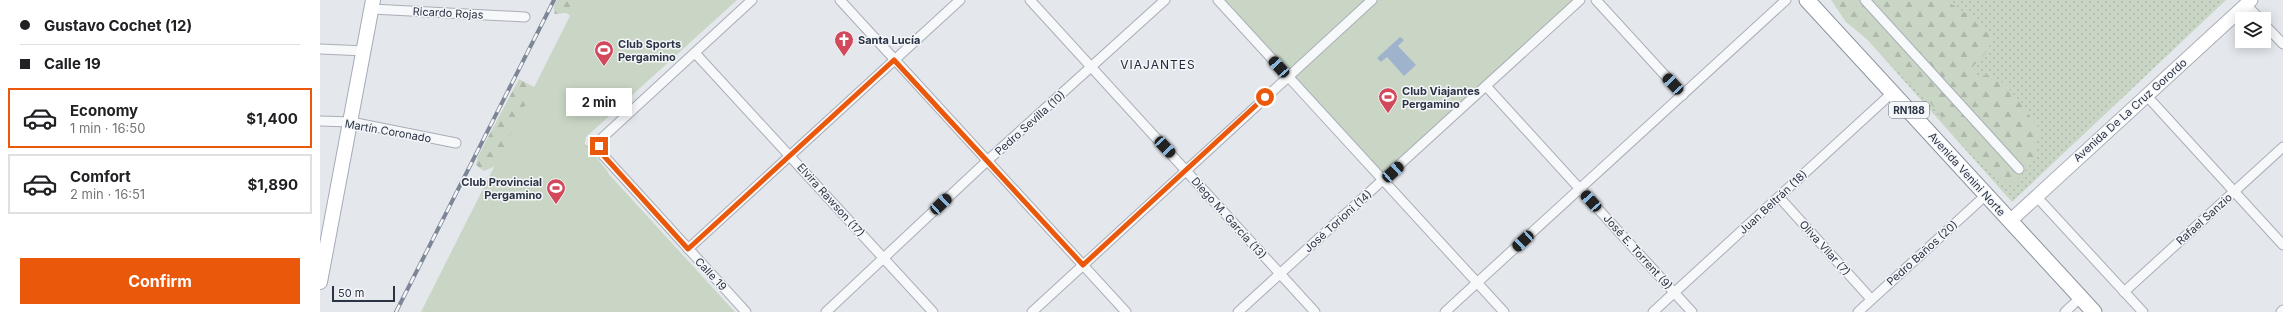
<!DOCTYPE html>
<html lang="en">
<head>
<meta charset="utf-8">
<style>
	body { margin:0; font-family:Inter,sans-serif; background:#f6f6f6; color:#202124; height:100vh; display:flex; flex-direction:column; font-size:15px; white-space:nowrap }
	* { box-sizing:border-box; margin:0 }
	p { font-size:13px; color:#757577 }
	.icon { flex:none; width:22px; height:22px; fill:none; stroke:currentColor; stroke-width:2; stroke-linecap:round; stroke-linejoin:round }
	.map { position:relative; flex:1; overflow:hidden }
	.side { display:flex; flex-direction:column; background:#fff; width:320px }
	.side>* { flex:none }
	.guide { display:grid; align-content:center; height:88px; padding:0 20px; background:#fff }
	.controls { position:absolute; left:1915px; top:12px; display:grid; gap:8px }
	.controls a { display:grid; place-items:center; width:36px; height:36px; border-radius:0px; background:#fff; box-shadow:0 2px 10px #0003; font-size:20px }
	.scale { position:absolute; left:12px; bottom:10px; width:63px; box-sizing:border-box; padding-left:4px; border:2px solid #2b3445; border-top:0; font-size:11px; line-height:14px; white-space:nowrap; color:#2b3445; -webkit-text-stroke:3px #f4f6f9; paint-order:stroke }
	.end { position:absolute; width:18px; height:18px; margin:-9px; border:5px solid #ea580c; background:#fff; box-shadow:0 0 0 2px #fff }
	.from { border-radius:50% }
	.bubble { position:absolute; height:28px; border-radius:0px; background:#fff; box-shadow:0 2px 10px #0003; font-size:13px; font-weight:700; line-height:28px; text-align:center }
	.car { position:absolute; width:12px; height:24px; margin:-12px -6px; border-radius:5px; box-shadow:0 0 3px 1px #0007; background:linear-gradient(#222 24%,#8ab4d8 0 40%,#222 0 76%,#8ab4d8 0 86%,#222 0) }
	.guide b { display:flex; align-items:center; gap:14px; height:38px; font-size:15px }
	.guide b+b { border-top:1px solid #e0e0e0 }
	.guide i { width:10px; height:10px; background:#202124 }
	ul { padding:0; list-style:none }
	li { display:flex; align-items:center; gap:12px; height:60px; margin:0 8px 6px; padding:0 12px; border:2px solid #e0e0e0; border-radius:0px }
	li div { flex:1 }
	li b { display:block; font-size:15px }
	li em { font-style:normal; font-weight:700 }
	li.on { border-color:#ea580c }
	li>.icon { width:36px; height:36px; stroke-width:1.5 }
	.action { display:flex; gap:8px; margin-top:auto; padding:8px 20px }
	.action a { flex:1; height:46px; border-radius:0px; background:#ea580c; color:#fff; font-size:16px; font-weight:700; line-height:46px; text-align:center }
	main { display:flex; flex:1; min-height:0 }
	.map>svg:first-child { display:block }
	.grass { fill:url(#grass-dots) }
	.forest { fill:url(#forest-firs) }
	.green { fill:#c9d6c5 }
	.water { fill:#9fb4cc }
	.lines { fill:none; stroke-linecap:round; stroke-linejoin:round }
	.minor-casing { stroke:#a9aeb7; stroke-width:11 }
	.secondary-casing { stroke:#a9aeb7; stroke-width:15 }
	.primary-casing { stroke:#a3abb8; stroke-width:16 }
	.trunk-casing { stroke:#8b94a3; stroke-width:17 }
	.minor { stroke:#f7f8fa; stroke-width:9 }
	.secondary { stroke:#fff; stroke-width:13 }
	.primary { stroke:#fff; stroke-width:14 }
	.trunk { stroke:#fff; stroke-width:15 }
	.rail-casing { stroke:#7d8696; stroke-width:4 }
	.rail { stroke:#f4f6f9; stroke-width:2.5; stroke-dasharray:8; stroke-linecap:butt }
	.route { stroke:#ea580c; stroke-width:5 }
	.labels { text-anchor:middle; stroke-width:3; stroke-linejoin:round; paint-order:stroke }
	.shield { fill:#f4f6f9; stroke:#676e7b; stroke-width:1 }
	.shield-label { font-size:10px; font-weight:bold; fill:#2b3445 }
	.street-label { font-size:11px; fill:#2b3445; stroke:#f4f6f9 }
	.poi-label { font-size:11px; font-weight:bold; fill:#2b3445; stroke:#f4f6f9; text-anchor:start }
	.neighbourhood-label { font-size:12px; letter-spacing:1px; fill:#1d2536; stroke:#f4f6f9 }
</style>
</head>
<body>
<main>
<section class="side">
<div class="guide">
<b><i class="from"></i>Gustavo Cochet (12)</b>
<b><i></i>Calle 19</b>
</div>
<ul>
<li class="on"><svg class="icon" aria-label="car" viewBox="0 0 24 24"><path d="M5 17H2v-5l4-1 3-4h7l3 4 3 1v5h-3M9 17h6M6 11h13"/><circle cx="7" cy="17" r="2"/><circle cx="17" cy="17" r="2"/></svg><div><b>Economy</b><p>1 min · 16:50</p></div><em>$1,400</em></li>
<li><svg class="icon" aria-label="car" viewBox="0 0 24 24"><path d="M5 17H2v-5l4-1 3-4h7l3 4 3 1v5h-3M9 17h6M6 11h13"/><circle cx="7" cy="17" r="2"/><circle cx="17" cy="17" r="2"/></svg><div><b>Comfort</b><p>2 min · 16:51</p></div><em>$1,890</em></li>
</ul>
<div class="action"><a>Confirm</a></div>
</section>
<div class="map">
<svg width="1963" height="312" viewBox="0 0 1963 312">
	<defs>
		<pattern id="grass-dots" width="8" height="8" patternUnits="userSpaceOnUse"><rect width="8" height="8" fill="#c9d6c5"/><path d="M2 2h.1M6 6h.1" fill="none" stroke="#adb8ab" stroke-width="1.8" stroke-linecap="round"/></pattern>
		<pattern id="forest-firs" width="22" height="20" patternUnits="userSpaceOnUse"><rect width="22" height="20" fill="#c9d6c5"/><path d="M5 1l3.5 6h-7zM16 11l3.5 6h-7z" fill="#adb8ab"/></pattern>
	</defs>
	<rect width="100%" height="100%" fill="#e4e7ec"/>
	<polygon class="grass" points="1512,0 1906,0 1692,202"/>
	<g class="forest">
		<polygon points="237,0 263,0 254,18 246,13 234,14 234,6"/>
		<polygon points="1511,0 1625,0 1648,15 1674,38 1663,57 1653,66 1657,76 1669,75 1685,84 1720,129 1713,162 1691,186 1667,169 1646,149 1605,96 1576,71 1554,45 1526,22"/>
		<polygon points="199,79 235,98 247,125 271,150 288,172 290,180 180,164 164,171 156,165 158,156"/>
	</g>
	<g class="green">
		<polygon points="258,0 417,0 266,137 264,147 415,312 101,312"/>
		<polygon points="904,0 1253,0 1066,171 1062,172"/>
	</g>
	<polygon class="water" points="1080,37 1084,40 1078,46 1096,65 1084,76 1067,57 1061,62 1057,58"/>
	<g class="lines">
		<g class="minor-casing">
			<g id="minor">
				<polyline points="520,0 806,312"/>
				<polyline points="710,0 995,312"/>
				<polyline points="898,0 1184,312"/>
				<polyline points="1276,0 1363,95"/>
				<polyline points="1545,0 1699,169"/>
				<polyline points="1926,5 1940,19"/>
				<polyline points="52,9 205,17"/>
				<polyline points="1944,24 1963,44"/>
				<polyline points="0,49 45,51"/>
				<polyline points="375,53 613,312"/>
				<polyline points="1166,86 1372,312"/>
				<polyline points="1826,95 1963,245"/>
				<polyline points="0,121 31,122 136,143"/>
				<polyline points="1716,196 1823,312"/>
				<polyline points="1459,197 1551,299"/>
				<polyline points="368,249 640,0"/>
				<polyline points="1804,292 1963,147"/>
				<polyline points="426,312 283,155 279,146 282,138 432,0"/>
				<polyline points="506,312 667,161 845,0"/>
				<polyline points="712,312 1052,0"/>
				<polyline points="918,312 1260,0"/>
				<polyline points="1125,312 1466,0"/>
				<polyline points="1333,312 1572,93"/>
				<polyline points="1538,312 1666,195"/>
				<polyline points="1745,312 1761,297"/>
				<polyline points="1961,312 1963,310"/>
			</g>
		</g>
		<g class="secondary-casing">
			<polyline id="secondary" points="1690,221 1931,0"/>
		</g>
		<g class="primary-casing">
			<polyline id="primary" points="0,282 53,0"/>
		</g>
		<g class="trunk-casing">
			<polyline id="trunk" points="1487,0 1774,312"/>
		</g>
		<use href="#minor" class="minor"/>
		<use href="#secondary" class="secondary"/>
		<use href="#primary" class="primary"/>
		<use href="#trunk" class="trunk"/>
		<g class="rail-casing">
			<polyline id="rail" points="76,312 234,0"/>
		</g>
		<use href="#rail" class="rail"/>
	</g>
	<g class="lines">
		<polyline class="route" points="279,146 283,155 368,249 574,60 763,265 945,97"/>
	</g>
	<defs>
		<g id="church-pin" transform="scale(1)"><path d="M0 17L-7.5 6A9.5 9.5 0 1 1 7.5 6Z" fill="#d1495b" stroke="#f4f6f9"/><path d="M-1.2-6h2.4v3.5h3.3v2.4h-3.3V6h-2.4V-.1h-3.3v-2.4h3.3Z" fill="#fff"/></g>
		<g id="stadium-pin" transform="scale(1)"><path d="M0 17L-7.5 6A9.5 9.5 0 1 1 7.5 6Z" fill="#d1495b" stroke="#f4f6f9"/><path d="M0-5a6.5 5 0 1 0 0 10a6.5 5 0 1 0 0-10ZM-3.5-1.8h7v3.6h-7Z" fill="#fff"/></g>
	</defs>
	<g fill-rule="evenodd">
		<use href="#church-pin" x="524" y="40"/>
		<use href="#stadium-pin" x="284" y="50"/>
		<use href="#stadium-pin" x="1068" y="97"/>
		<use href="#stadium-pin" x="236" y="188"/>
	</g>
	<g class="labels">
		<rect class="shield" x="1569" y="102" width="40" height="16" rx="3"/>
		<g class="shield-label">
			<text x="1589" y="114">RN188</text>
		</g>
		<g class="street-label">
			<text transform="translate(128 13) rotate(3)" y="4">Ricardo Rojas</text>
			<text transform="translate(1810 110) rotate(-42)" y="4">Avenida De La Cruz Gorordo</text>
			<text transform="translate(710 123) rotate(-42)" y="4">Pedro Sevilla (10)</text>
			<text transform="translate(68 131) rotate(10)" y="4">Martín Coronado</text>
			<text transform="translate(1647 174) rotate(48)" y="4">Avenida Venini Norte</text>
			<text transform="translate(511 200) rotate(48)" y="4">Elvira Rawson (17)</text>
			<text transform="translate(1453 202) rotate(-43)" y="4">Juan Beltrán (18)</text>
			<text transform="translate(909 218) rotate(48)" y="4">Diego M. García (13)</text>
			<text transform="translate(1884 219) rotate(-42)" y="4">Rafael Sanzio</text>
			<text transform="translate(1018 221) rotate(-42)" y="4">José Torioni (14)</text>
			<text transform="translate(1505 248) rotate(48)" y="4">Oliva Vilar (7)</text>
			<text transform="translate(1318 252) rotate(48)" y="4">José E. Torrent (9)</text>
			<text transform="translate(1602 253) rotate(-42)" y="4">Pedro Baños (20)</text>
			<text transform="translate(391 274) rotate(47)" y="4">Calle 19</text>
		</g>
		<g class="poi-label">
			<text x="538" y="44">Santa Lucía</text>
			<text x="298" y="48">Club Sports<tspan x="298" dy="13">Pergamino</tspan></text>
			<text x="1082" y="95">Club Viajantes<tspan x="1082" dy="13">Pergamino</tspan></text>
			<text x="222" y="186" text-anchor="end">Club Provincial<tspan x="222" dy="13">Pergamino</tspan></text>
		</g>
		<g class="neighbourhood-label">
			<text x="838" y="69">VIAJANTES</text>
		</g>
	</g>
</svg>
<div class="controls">
<a><svg class="icon" aria-label="layers" viewBox="0 0 24 24"><path d="M12 4l9 5-9 5-9-5zM3 14l9 5 9-5"/></svg></a>
</div>
<div class="scale">50 m</div>
<i class="end from" style="left:945px;top:97px"></i>
<i class="end" style="left:279px;top:146px"></i>
<div class="bubble" style="left:246px;top:88px;width:66px">2 min</div>
<i class="car" style="left:959px;top:67px;rotate:318deg"></i>
<i class="car" style="left:1353px;top:84px;rotate:317deg"></i>
<i class="car" style="left:845px;top:147px;rotate:137deg"></i>
<i class="car" style="left:1073px;top:172px;rotate:48deg"></i>
<i class="car" style="left:1271px;top:201px;rotate:318deg"></i>
<i class="car" style="left:621px;top:204px;rotate:47deg"></i>
<i class="car" style="left:1203px;top:241px;rotate:227deg"></i>
</div>
</main>
</body>
</html>
